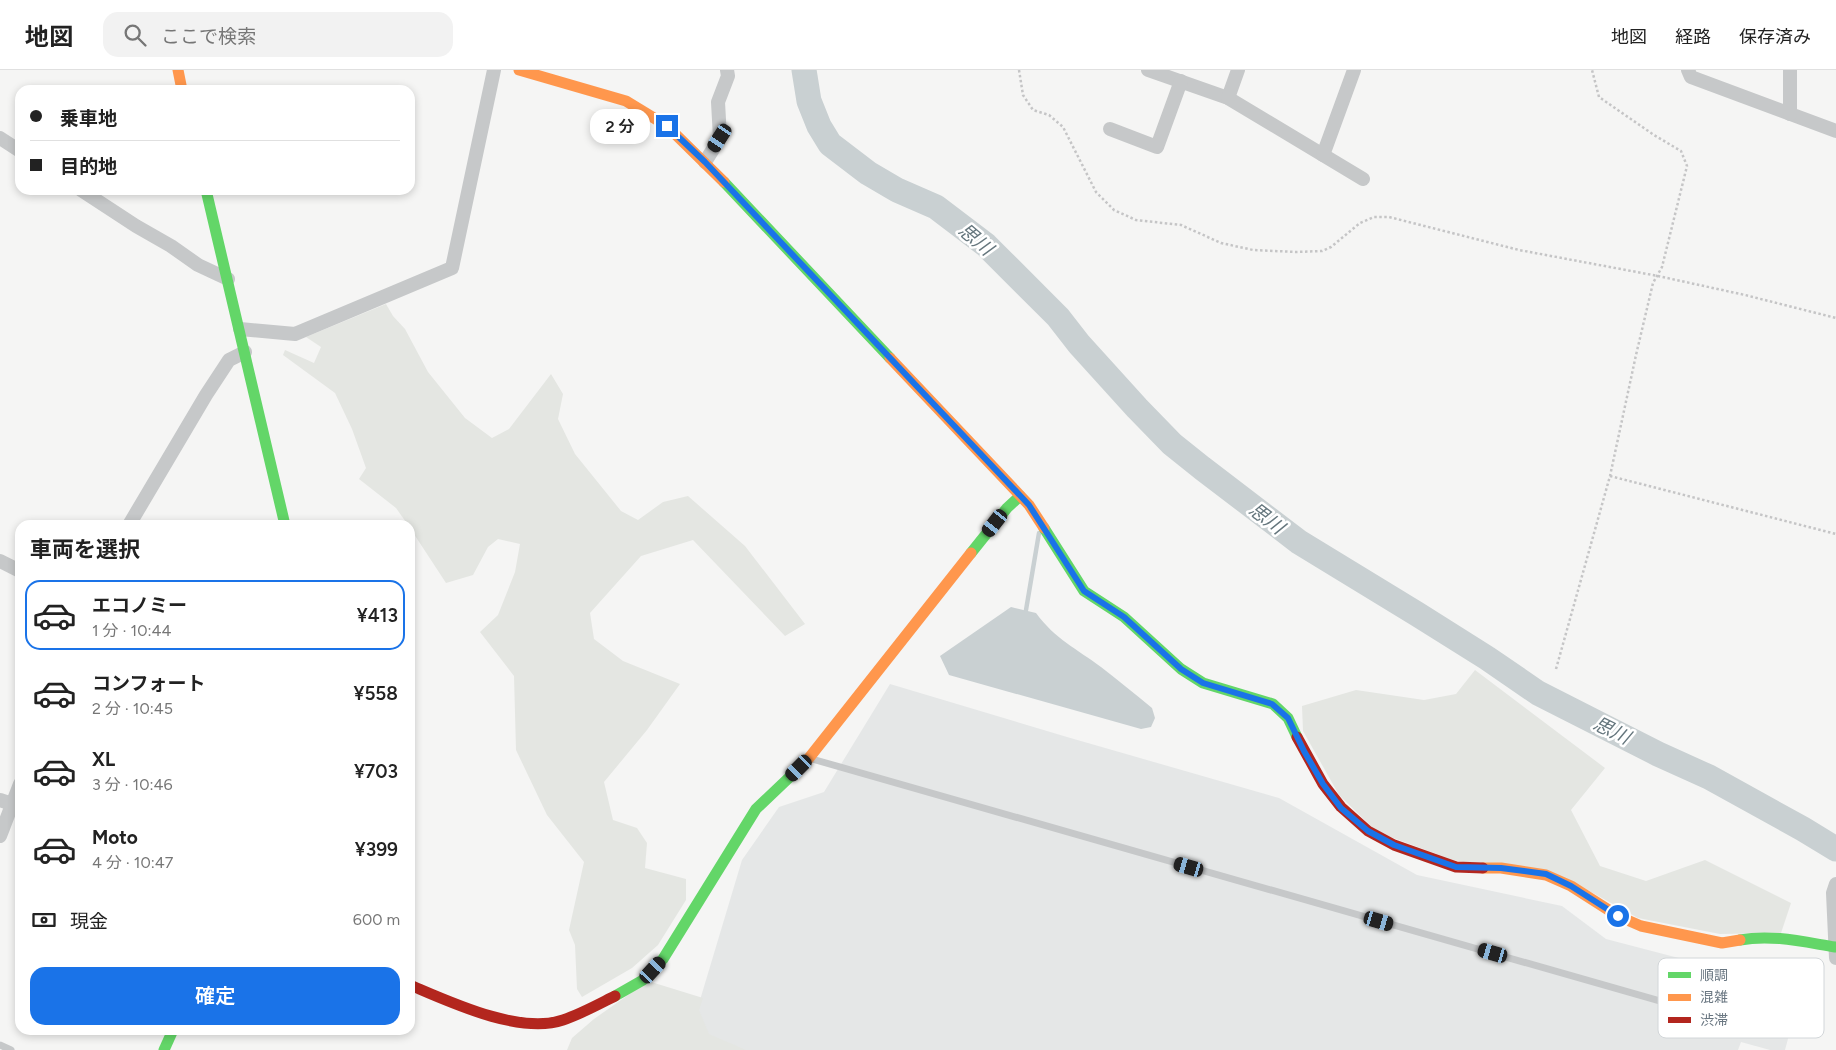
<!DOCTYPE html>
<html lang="ja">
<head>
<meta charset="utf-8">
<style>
	body { margin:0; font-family:Figtree,"Noto Sans JP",sans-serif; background:#f2f2f2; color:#222; height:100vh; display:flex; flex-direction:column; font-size:19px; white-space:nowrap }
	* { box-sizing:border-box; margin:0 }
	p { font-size:16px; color:#767676 }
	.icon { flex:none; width:28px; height:28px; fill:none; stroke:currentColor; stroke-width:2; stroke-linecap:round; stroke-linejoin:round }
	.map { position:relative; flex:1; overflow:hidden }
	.sheet { position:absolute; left:15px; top:450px; width:400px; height:515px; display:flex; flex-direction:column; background:#fff; border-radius:15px; box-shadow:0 2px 8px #0003 }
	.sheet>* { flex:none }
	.banner { position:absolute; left:15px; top:15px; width:400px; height:110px; border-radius:15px; box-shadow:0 2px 8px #0003; display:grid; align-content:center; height:110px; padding:0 15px; background:#fff }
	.end { position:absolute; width:22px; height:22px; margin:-11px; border:6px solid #1a73e8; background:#fff; box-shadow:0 0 0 2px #fff }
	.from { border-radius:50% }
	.bubble { position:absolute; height:35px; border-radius:15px; background:#fff; box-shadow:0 2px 8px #0003; font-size:16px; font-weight:600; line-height:35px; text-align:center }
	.car { position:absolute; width:15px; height:30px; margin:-15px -8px; border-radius:6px; box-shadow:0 0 4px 1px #0007; background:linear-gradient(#222 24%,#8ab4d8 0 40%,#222 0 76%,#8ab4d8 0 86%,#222 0) }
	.banner b { display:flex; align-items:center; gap:18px; height:48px; font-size:19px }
	.banner b+b { border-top:1px solid #e0e0e0 }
	.banner i { width:12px; height:12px; background:#222 }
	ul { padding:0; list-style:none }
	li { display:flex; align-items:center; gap:15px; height:70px; margin:0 10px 8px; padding:0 5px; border:2px solid transparent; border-radius:15px }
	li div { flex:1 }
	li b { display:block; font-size:19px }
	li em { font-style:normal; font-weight:600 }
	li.active { border-color:#1a73e8 }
	li>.icon { width:45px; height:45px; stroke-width:1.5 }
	h2 { padding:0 15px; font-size:22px; line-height:60px }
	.pay { display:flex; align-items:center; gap:12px; height:55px; padding:0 15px; font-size:19px }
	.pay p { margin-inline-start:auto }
	.action { display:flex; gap:10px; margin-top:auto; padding:10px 15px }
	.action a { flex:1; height:58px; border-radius:15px; background:#1a73e8; color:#fff; font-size:20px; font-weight:600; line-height:58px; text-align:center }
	header { display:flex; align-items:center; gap:30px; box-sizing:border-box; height:70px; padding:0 25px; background:#fff; border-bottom:1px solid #e0e0e0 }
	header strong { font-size:24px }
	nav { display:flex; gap:28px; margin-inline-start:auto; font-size:18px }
	.search { width:350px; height:45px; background:#f2f2f2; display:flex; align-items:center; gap:12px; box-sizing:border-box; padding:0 18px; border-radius:15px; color:#767676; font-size:19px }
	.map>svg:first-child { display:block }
	.built { fill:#e5e7e7 }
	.green { fill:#e4e6e2 }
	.water { fill:#c9d0d2 }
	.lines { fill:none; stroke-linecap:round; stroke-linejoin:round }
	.stream { stroke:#c9d0d2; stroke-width:4.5 }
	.river { stroke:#c9d0d2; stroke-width:25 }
	.path { stroke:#c5c5c6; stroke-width:2.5; stroke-dasharray:2.5 2.5; stroke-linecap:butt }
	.lane { stroke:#c6c8c9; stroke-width:7 }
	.street { stroke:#c6c8c9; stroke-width:14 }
	.fast { stroke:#63d668; stroke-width:11 }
	.slow { stroke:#ff974d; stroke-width:11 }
	.jam { stroke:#b3261e; stroke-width:11 }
	.route { stroke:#1a73e8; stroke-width:6 }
	.labels { text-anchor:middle; stroke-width:5; stroke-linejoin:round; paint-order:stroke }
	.water-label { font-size:19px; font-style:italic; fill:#65767d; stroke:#fff }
	.key { fill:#fff; stroke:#d2d6d9; stroke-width:1 }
	.key-label { font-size:14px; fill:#697681 }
</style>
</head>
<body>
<header>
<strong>地図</strong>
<div class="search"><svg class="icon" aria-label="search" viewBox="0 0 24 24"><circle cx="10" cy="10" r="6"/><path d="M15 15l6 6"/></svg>ここで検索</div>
<nav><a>地図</a><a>経路</a><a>保存済み</a></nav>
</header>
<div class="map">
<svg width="1836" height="980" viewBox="0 0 1836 980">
	<rect width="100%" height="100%" fill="#f5f5f4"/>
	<polygon class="built" points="890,614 1067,667 1279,728 1417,805 1562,836 1606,869 1801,920 1785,980 1770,980 1741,972 1738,980 728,980 709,971 697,940 742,790 779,737 824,722"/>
	<g class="green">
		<polygon points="386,234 393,246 405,259 428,302 465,348 492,368 509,359 551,304 563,324 558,349 575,384 621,441 638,450 663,432 688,426 745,476 805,554 785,566 693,470 641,486 590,543 594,569 623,591 680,614 647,660 604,712 613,750 637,758 647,773 645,798 686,809 686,830 658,875 632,898 582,927 577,919 575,875 569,860 584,792 547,745 516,680 514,606 480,562 498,545 515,502 520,474 498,469 488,477 473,505 446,513 410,458 410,455 408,455 396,438 359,409 366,398 352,359 335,323 283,285 285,280 314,293 321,277 306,267"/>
		<polygon points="1475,600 1605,698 1571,740 1600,796 1646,811 1705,790 1791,833 1781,863 1720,864 1638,848 1575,813 1453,790 1377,762 1339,725 1303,661 1302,636 1356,620 1424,630 1456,624"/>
		<polygon points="648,911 703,928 699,940 709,964 746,980 567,980 572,968 594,949"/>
	</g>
	<path class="water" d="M1011 537 1036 543C1055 569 1077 579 1101 597 1118 610 1135 624 1152 638L1155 648 1151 657 1141 659 949 605 940 586Z"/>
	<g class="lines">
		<polyline class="stream" points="1026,540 1039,463"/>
		<polyline class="river" points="804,0 809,31 819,56 830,74 868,103 897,120 936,137 986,175 1058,247 1079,274 1137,338 1172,374 1202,398 1299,472 1417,544 1487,588 1538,623 1658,684 1709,707 1803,759 1836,779"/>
		<g class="path">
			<polyline points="1019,0 1023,25 1033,40 1049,45 1063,57 1096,122 1114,140 1136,150 1181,155 1221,173 1253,180 1296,182 1322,181 1331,177 1360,153 1374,147 1389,147 1519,180 1658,206 1745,225 1836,248"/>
			<polyline points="1610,406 1836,464"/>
			<polyline points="1556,599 1610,406 1636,285 1653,213 1662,197 1687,96 1681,81 1654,65 1599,27 1592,0"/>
		</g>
		<g class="lane">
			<polyline points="812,689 1758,959"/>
			<polyline points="0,975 11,980"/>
		</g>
		<g class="street">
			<polyline points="1148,0 1228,28 1363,109"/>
			<polyline points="1688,0 1691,7 1836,61"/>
			<polyline points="1228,28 1238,0"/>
			<polyline points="1790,44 1790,0"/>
			<polyline points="1110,59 1157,77 1181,11"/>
			<polyline points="0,68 20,81"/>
			<polyline points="1323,85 1354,0"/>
			<polyline points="705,92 720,68 718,32 728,6 727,0"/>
			<polyline points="81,120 136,156 171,176 198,195 228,209"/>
			<polyline points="240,259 295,264 452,198 494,0"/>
			<polyline points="129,455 206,325 229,290 245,282"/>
			<polyline points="0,491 20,501"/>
			<polyline points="0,730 12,734"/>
			<polyline points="0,766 20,714"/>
			<polyline points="1836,814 1833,823 1836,888"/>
		</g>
		<g class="fast">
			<polyline points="724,112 890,288"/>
			<polyline points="206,120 285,455"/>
			<polyline points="1044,458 1084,521 1124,547 1181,599 1203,613 1273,634 1288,648 1297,667"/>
			<polyline points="971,483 1007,438 1020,426"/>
			<path d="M1740 870C1772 864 1804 872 1835 877"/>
			<polyline points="615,926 643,910 663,889 756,739 796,701"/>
			<polyline points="164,980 173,960"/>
		</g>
		<g class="slow">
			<polyline points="178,0 182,20"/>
			<polyline points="519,0 626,31 667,56 724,112"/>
			<polyline points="890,288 1029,435 1044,458"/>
			<polyline points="796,701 809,688 971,483"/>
			<polyline points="1483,798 1501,798 1546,805 1571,816 1618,846 1641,856 1722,873 1740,870"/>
		</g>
		<g class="jam">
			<polyline points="1297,667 1323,714 1341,737 1368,761 1394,775 1456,797 1483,798"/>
			<path d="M410 915C450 932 520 965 563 950 581 944 599 934 615 926"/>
		</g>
	</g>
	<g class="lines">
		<polyline class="route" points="667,56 705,92 1029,435 1084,521 1124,547 1181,599 1203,613 1272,634 1288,648 1304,681 1323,714 1341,738 1368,761 1394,775 1456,797 1501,798 1546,804 1571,816 1618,846"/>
	</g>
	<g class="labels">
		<g class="water-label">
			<text transform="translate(976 169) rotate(40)" y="7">思川</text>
			<text transform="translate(1267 448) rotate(37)" y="7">思川</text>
			<text transform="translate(1612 660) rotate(26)" y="7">思川</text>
		</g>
	</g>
	<rect x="1658" y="888" width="166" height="80" rx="8" class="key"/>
	<rect x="1668" y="902" width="23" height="6" fill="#63d668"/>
	<rect x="1668" y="924" width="23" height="7" fill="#ff974d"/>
	<rect x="1668" y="947" width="23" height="6" fill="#b3261e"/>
	<g class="key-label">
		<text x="1700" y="910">順調</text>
		<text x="1700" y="932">混雑</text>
		<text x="1700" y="955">渋滞</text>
	</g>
</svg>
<i class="end from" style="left:1618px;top:846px"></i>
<i class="end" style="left:667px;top:56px"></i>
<div class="bubble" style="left:590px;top:39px;width:60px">2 分</div>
<i class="car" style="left:720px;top:68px;rotate:213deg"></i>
<i class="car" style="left:995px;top:453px;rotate:218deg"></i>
<i class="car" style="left:799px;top:698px;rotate:225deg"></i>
<i class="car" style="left:1189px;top:797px;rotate:286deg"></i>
<i class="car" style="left:1379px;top:851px;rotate:106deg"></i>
<i class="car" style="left:1493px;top:883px;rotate:286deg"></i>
<i class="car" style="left:653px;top:900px;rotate:43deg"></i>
<div class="banner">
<b><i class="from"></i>乗車地</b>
<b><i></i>目的地</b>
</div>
<section class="sheet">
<h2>車両を選択</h2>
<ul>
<li class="active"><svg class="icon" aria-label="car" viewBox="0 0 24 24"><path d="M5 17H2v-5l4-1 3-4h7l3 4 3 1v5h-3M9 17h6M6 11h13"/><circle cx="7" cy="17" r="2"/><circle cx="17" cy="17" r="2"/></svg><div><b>エコノミー</b><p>1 分 · 10:44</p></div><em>¥413</em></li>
<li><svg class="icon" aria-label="car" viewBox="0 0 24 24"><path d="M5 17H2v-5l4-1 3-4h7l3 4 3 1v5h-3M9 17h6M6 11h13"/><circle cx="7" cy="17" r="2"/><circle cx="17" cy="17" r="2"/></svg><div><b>コンフォート</b><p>2 分 · 10:45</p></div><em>¥558</em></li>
<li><svg class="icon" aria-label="car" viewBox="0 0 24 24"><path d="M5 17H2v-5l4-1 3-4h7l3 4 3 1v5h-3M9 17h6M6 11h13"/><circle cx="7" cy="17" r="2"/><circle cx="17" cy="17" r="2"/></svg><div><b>XL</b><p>3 分 · 10:46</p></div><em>¥703</em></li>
<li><svg class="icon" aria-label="car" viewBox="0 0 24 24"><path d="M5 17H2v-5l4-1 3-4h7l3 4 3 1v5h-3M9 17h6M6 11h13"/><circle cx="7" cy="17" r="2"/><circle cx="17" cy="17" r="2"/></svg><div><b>Moto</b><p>4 分 · 10:47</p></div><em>¥399</em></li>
</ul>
<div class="pay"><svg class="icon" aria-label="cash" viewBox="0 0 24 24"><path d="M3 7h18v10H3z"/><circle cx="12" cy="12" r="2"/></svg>現金<p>600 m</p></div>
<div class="action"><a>確定</a></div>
</section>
</div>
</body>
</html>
